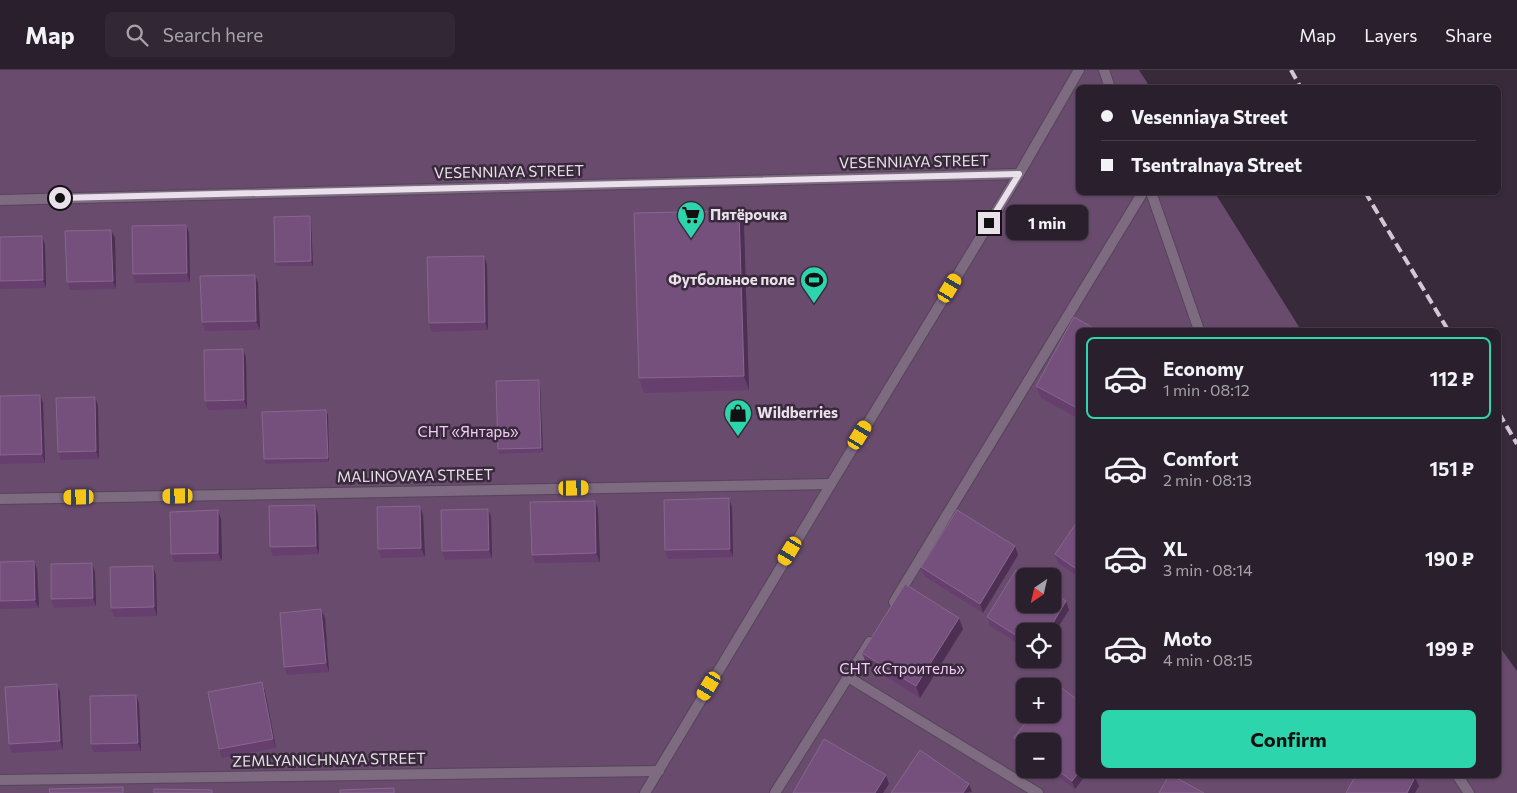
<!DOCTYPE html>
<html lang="en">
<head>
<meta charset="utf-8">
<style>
	body { margin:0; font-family:Commissioner,sans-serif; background:#322734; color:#f1f3f6; height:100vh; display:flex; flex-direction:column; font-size:19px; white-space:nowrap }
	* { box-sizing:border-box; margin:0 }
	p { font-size:16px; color:#a5a2a9 }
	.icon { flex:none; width:28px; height:28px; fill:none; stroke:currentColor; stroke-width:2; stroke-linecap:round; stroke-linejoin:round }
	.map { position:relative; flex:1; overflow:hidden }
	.panel { position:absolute; left:1076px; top:258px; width:425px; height:450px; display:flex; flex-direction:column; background:#2a1f2c; border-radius:8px; box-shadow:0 1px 4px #0004,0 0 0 1px #463d48 }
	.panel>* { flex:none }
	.hud { position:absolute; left:1076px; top:15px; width:425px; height:110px; border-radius:8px; box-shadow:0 1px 4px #0004,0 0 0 1px #463d48; display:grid; align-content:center; height:110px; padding:0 25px; background:#2a1f2c }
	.needle { width:32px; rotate:214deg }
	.buttons { position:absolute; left:1016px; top:498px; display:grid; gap:10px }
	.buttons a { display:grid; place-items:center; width:45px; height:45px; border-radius:8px; background:#2a1f2c; box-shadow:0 1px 4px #0004,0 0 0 1px #463d48; font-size:25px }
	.end { position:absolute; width:22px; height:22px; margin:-11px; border:6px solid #eae0eb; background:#111; box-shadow:0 0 0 2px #111 }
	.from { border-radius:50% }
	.bubble { position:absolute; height:35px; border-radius:8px; background:#2a1f2c; box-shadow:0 1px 4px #0004,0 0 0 1px #463d48; font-size:16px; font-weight:700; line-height:35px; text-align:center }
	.car { position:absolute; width:15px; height:30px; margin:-15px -8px; border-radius:6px; box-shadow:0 0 4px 1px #0007; background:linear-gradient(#f5c518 24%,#345 0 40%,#f5c518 0 76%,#345 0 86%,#f5c518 0) }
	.hud b { display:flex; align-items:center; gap:18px; height:48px; font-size:19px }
	.hud b+b { border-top:1px solid #463d48 }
	.hud i { width:12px; height:12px; background:#f1f3f6 }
	ul { padding:9px 0 0; list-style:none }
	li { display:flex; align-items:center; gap:15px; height:82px; margin:0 10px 8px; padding:0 15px; border:2px solid transparent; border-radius:8px }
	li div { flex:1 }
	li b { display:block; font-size:19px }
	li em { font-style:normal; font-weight:700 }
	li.selected { border-color:#2cd5ab }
	li>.icon { width:45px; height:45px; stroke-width:1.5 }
	.primary-button { display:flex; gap:10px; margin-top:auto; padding:10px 25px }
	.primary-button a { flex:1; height:58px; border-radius:8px; background:#2cd5ab; color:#111; font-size:20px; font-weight:700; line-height:58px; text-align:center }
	header { display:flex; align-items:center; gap:30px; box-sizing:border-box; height:70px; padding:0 25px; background:#2a1f2c; border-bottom:1px solid #463d48 }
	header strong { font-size:24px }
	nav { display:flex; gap:28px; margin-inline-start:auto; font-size:18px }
	.search { width:350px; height:45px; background:#322734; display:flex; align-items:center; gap:12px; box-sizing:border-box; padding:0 18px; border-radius:8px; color:#a5a2a9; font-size:19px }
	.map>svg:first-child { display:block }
	.green { fill:#694b6e; fill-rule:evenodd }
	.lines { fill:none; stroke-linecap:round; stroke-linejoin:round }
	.street-casing { stroke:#544657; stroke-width:12 }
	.street { stroke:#7e6b82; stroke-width:10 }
	.rail { stroke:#d2c7d3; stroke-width:4; stroke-dasharray:10 5; stroke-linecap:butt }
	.wall { fill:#673f6e }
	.shaded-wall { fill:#4e2f54 }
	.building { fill:#75507c; stroke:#87678d }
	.route { stroke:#eae0eb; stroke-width:6 }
	.labels { text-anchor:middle; stroke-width:5; stroke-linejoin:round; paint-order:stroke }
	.street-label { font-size:15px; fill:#eae0eb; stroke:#38293b }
	.poi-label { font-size:15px; font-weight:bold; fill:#eae0eb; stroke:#38293b; text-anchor:start }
	.park-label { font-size:15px; fill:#f3ccfa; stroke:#38293b }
</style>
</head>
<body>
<header>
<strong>Map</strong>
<div class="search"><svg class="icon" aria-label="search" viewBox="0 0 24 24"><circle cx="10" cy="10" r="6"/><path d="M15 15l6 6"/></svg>Search here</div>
<nav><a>Map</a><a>Layers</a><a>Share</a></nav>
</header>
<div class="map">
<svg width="1517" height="723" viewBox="0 0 1517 723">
	<rect width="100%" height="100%" fill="#38293b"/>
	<path class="green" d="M0 0H1139L1150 17 1079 18V122L1215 123 1301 260H1079V705H1499V576L1517 601V723H0ZM1025 506H1052V534H1025ZM1025 561H1052V589H1025ZM1025 616H1052V644H1025ZM1025 671H1052V699H1025Z"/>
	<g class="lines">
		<g class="street-casing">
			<g id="street">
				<polyline points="1104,0 1110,18"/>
				<polyline points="1151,122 1199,260"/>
				<polyline points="0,130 1019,104"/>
				<polyline points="0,429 831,414"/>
				<polyline points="894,532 1143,122"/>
				<polyline points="848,607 1038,723"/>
				<polyline points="1457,705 1469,723"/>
				<polyline points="0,710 659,701"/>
				<polyline points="645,723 831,414 1019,104 1079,0"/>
				<polyline points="775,723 870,572"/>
			</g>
		</g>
		<use href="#street" class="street"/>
		<g class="rail">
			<polyline points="1291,0 1301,18"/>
			<polyline points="1365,122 1448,260"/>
			<polyline points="1499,343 1517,374"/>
		</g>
	</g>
	<g class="wall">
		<polygon points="310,146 311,151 313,196 277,196 275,192"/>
		<polygon points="186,155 189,163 190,212 136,213 133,204"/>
		<polygon points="744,155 749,320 644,323 639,308"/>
		<polygon points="0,167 45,175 46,218 0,219"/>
		<polygon points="115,168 116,219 70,220 67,212"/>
		<polygon points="484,186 487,194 488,260 432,262 429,253"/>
		<polygon points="258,213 260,260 205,261 202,252"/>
		<polygon points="1079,260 1079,349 1041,328 1036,316"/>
		<polygon points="243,279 246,288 247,339 208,340 205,331"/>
		<polygon points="540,314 543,382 499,384 498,379"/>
		<polygon points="40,325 43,333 45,393 0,394 0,326"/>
		<polygon points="95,327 98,336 99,389 61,390 58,382"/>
		<polygon points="328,345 329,392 266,394 264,389"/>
		<polygon points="595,431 598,439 600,492 535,493 532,485"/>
		<polygon points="315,435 318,444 319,484 273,486 270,477"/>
		<polygon points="420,436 423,445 425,487 381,488 378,479"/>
		<polygon points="732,437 733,487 668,489 665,480"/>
		<polygon points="491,447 492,488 445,490 442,481"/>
		<polygon points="221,449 222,491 174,492 171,484"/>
		<polygon points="1079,449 1079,507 1058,493 1055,484"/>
		<polygon points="1018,485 983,543 924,506 921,497"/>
		<polygon points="0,492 37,499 39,538 0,539"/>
		<polygon points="92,493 95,502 96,536 54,538 51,529"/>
		<polygon points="156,505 157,546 114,547 111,538"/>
		<polygon points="1066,531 1069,540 1025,561 1025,578 990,556 987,547"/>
		<polygon points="325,548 329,602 287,605 284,597"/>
		<polygon points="959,548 963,559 920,628 867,595 862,583"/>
		<polygon points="265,621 276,678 222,688 219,679"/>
		<polygon points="60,622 63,680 12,683 9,674"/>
		<polygon points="1079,631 1075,719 1047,699 1052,699 1052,671 1025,671 1025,683 1017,677 1014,668"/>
		<polygon points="139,633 141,681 94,682 91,674"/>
	</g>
	<g class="shaded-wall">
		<polygon points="739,141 744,155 749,320 744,306"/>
		<polygon points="310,146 311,151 313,196 311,191"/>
		<polygon points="186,155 189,163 190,212 187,203"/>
		<polygon points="111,160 115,168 116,219 113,211"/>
		<polygon points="42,166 45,175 46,218 43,210"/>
		<polygon points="484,186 487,194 488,260 485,252"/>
		<polygon points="255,205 258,213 260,260 256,251"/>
		<polygon points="243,279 246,288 247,339 244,330"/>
		<polygon points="539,310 540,314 543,382 541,378"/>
		<polygon points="40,325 43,333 45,393 42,384"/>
		<polygon points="95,327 98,336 99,389 96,381"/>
		<polygon points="326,340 328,345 329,392 328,388"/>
		<polygon points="729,428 732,437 733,487 730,479"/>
		<polygon points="595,431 598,439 600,492 596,483"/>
		<polygon points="315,435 318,444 319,484 316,476"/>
		<polygon points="420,436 423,445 425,487 421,478"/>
		<polygon points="488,439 491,447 492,488 489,480"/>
		<polygon points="218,440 221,449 222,491 218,483"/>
		<polygon points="1015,476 1018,485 983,543 980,534"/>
		<polygon points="34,491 37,499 39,538 35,530"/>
		<polygon points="92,493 95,502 96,536 93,528"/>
		<polygon points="153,496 156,505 157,546 154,537"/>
		<polygon points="1066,531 1069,540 1052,567 1052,561 1048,561"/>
		<polygon points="321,539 325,548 329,602 326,593"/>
		<polygon points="959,548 963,559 920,628 916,616"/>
		<polygon points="262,612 265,621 276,678 273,669"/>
		<polygon points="57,614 60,622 63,680 60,671"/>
		<polygon points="136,625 139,633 141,681 138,673"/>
		<polygon points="1079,702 1079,705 1086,705 1075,719 1072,711"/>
		<polygon points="886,705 889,714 883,723 875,723"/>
		<polygon points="1415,707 1419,716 1415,723 1407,723"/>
		<polygon points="969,714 972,722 963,723"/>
	</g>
	<g class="building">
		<polygon points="739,141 744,306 639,308 634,143"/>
		<polygon points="310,146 311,191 275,192 274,147"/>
		<polygon points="186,155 187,203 133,204 132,156"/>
		<polygon points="111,160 113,211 67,212 65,161"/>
		<polygon points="42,166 43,210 0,211 0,167"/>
		<polygon points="484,186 485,252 429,253 427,187"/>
		<polygon points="255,205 256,251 202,252 200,206"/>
		<polygon points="1074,247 1097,260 1079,260 1079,339 1036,316"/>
		<polygon points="243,279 244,330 205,331 204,280"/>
		<polygon points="539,310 541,378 498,379 496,311"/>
		<polygon points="40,325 42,384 0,385 0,326"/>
		<polygon points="95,327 96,381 58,382 56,328"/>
		<polygon points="326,340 328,388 264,389 262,342"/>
		<polygon points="729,428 730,479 665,480 664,430"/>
		<polygon points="595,431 596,483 532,485 530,432"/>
		<polygon points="315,435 316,476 270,477 269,436"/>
		<polygon points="420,436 421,478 378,479 377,437"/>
		<polygon points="488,439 489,480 442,481 441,440"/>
		<polygon points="218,440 218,483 171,484 170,442"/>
		<polygon points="957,440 1015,476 980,534 921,497"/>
		<polygon points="1079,449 1079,501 1055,484"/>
		<polygon points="34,491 35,530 0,531 0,492"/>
		<polygon points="92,493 93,528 51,529 51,494"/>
		<polygon points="153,496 154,537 111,538 110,497"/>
		<polygon points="1016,500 1026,506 1025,506 1025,534 1052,534 1052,522 1066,531 1048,561 1025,561 1025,571 987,547"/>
		<polygon points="905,514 959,548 916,616 862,583"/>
		<polygon points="321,539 326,593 284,597 280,543"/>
		<polygon points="262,612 273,669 219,679 208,622"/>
		<polygon points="1055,613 1079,631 1079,702 1072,711 1052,696 1052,671 1025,671 1025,676 1014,668 1032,644 1052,644 1052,616"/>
		<polygon points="57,614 60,671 9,674 5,617"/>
		<polygon points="136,625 138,673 91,674 90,626"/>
		<polygon points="824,669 886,705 875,723 793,723"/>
		<polygon points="920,680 969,714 963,723 891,723"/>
		<polygon points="1169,705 1171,705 1204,723 1159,723"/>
		<polygon points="1356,705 1411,705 1415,707 1407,723 1346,723"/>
		<polygon points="123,717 123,723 50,723 49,719"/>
		<polygon points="394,718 394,723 340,723 340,720"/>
		<polygon points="154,719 212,720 212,723 154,723"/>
	</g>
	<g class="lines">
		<polyline class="route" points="60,128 1019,104 989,153"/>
	</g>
	<defs>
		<g id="supermarket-pin" transform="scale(1.4375)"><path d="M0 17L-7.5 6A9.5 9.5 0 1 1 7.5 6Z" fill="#2cd5ab" stroke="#38293b"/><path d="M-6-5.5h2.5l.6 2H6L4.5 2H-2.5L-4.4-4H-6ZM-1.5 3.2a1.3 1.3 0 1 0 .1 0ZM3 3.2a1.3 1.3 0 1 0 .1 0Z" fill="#111"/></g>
		<g id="stadium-pin" transform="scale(1.4375)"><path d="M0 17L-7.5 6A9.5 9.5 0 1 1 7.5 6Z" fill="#2cd5ab" stroke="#38293b"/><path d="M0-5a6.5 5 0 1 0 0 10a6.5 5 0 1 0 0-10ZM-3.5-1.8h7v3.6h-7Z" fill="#111"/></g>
		<g id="shop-pin" transform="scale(1.4375)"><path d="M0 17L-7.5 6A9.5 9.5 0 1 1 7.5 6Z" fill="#2cd5ab" stroke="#38293b"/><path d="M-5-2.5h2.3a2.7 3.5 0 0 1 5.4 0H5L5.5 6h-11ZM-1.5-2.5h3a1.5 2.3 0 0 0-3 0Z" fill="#111"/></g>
	</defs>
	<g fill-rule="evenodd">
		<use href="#supermarket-pin" x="691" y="145"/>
		<use href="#stadium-pin" x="814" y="210"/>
		<use href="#shop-pin" x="738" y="343"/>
	</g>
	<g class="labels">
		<g class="street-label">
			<text transform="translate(914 92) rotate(-1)" y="5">VESENNIAYA STREET</text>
			<text transform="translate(509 102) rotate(-1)" y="5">VESENNIAYA STREET</text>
			<text transform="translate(415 406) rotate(-1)" y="5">MALINOVAYA STREET</text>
			<text transform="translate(329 690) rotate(-1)" y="5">ZEMLYANICHNAYA STREET</text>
		</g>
		<g class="poi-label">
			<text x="710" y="150">Пятёрочка</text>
			<text x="795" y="215" text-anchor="end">Футбольное поле</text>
			<text x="757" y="348">Wildberries</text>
		</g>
		<g class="park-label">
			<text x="468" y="367">СНТ «Янтарь»</text>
			<text x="902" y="604">СНТ «Строитель»</text>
		</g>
	</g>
</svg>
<div class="buttons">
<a><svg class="needle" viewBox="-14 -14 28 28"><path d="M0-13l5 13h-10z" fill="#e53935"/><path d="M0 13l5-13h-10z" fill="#a5a2a9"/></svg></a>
<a><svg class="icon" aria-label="locate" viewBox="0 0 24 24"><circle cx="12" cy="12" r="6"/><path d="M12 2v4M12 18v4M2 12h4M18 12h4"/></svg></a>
<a>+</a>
<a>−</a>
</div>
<i class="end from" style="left:60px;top:128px"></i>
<i class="end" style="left:989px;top:153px"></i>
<div class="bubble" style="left:1006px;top:135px;width:82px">1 min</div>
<i class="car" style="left:950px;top:218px;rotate:31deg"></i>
<i class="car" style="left:860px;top:365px;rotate:31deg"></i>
<i class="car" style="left:574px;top:418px;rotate:89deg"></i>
<i class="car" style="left:178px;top:426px;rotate:269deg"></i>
<i class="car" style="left:79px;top:427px;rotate:269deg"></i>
<i class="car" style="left:790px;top:481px;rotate:211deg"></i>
<i class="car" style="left:709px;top:616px;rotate:211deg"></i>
<div class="hud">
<b><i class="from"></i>Vesenniaya Street</b>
<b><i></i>Tsentralnaya Street</b>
</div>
<section class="panel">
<ul>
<li class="selected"><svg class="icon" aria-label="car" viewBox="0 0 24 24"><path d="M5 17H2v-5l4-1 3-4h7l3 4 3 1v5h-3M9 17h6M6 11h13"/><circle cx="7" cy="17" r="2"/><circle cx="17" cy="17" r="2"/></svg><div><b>Economy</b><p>1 min · 08:12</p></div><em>112 ₽</em></li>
<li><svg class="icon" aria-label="car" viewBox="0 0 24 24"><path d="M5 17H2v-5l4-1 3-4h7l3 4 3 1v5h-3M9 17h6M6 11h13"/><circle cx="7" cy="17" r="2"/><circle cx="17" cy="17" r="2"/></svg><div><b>Comfort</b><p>2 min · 08:13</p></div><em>151 ₽</em></li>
<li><svg class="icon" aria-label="car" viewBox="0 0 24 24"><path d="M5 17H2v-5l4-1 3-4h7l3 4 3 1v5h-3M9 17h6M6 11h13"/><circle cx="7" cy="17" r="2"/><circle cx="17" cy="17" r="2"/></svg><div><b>XL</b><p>3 min · 08:14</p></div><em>190 ₽</em></li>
<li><svg class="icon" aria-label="car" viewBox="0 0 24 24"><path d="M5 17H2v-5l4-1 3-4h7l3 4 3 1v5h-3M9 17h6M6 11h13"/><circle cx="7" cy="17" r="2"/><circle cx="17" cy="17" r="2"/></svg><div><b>Moto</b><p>4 min · 08:15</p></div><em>199 ₽</em></li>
</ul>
<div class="primary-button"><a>Confirm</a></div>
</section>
</div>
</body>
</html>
